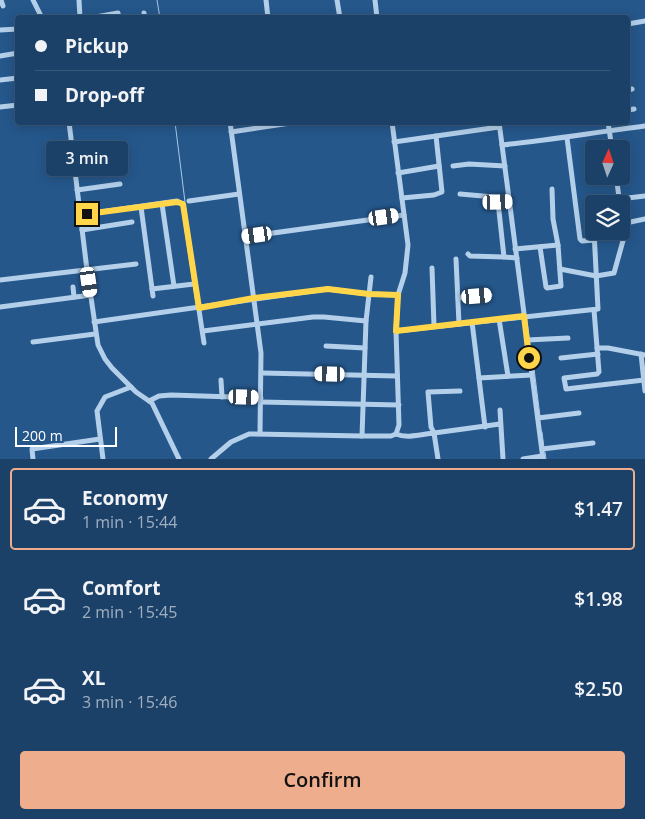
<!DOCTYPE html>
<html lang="en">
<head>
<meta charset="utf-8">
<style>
	body { margin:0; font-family:"Open Sans",sans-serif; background:#294c71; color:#f1f3f6; height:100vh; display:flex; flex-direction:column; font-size:19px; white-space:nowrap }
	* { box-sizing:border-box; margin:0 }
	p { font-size:16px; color:#a0afc0 }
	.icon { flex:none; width:28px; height:28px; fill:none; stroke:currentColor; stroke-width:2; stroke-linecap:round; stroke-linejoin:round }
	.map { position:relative; height:459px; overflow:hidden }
	.sheet { display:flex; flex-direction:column; background:#1c4168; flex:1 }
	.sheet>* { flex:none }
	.guide { position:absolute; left:15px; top:15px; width:615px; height:110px; border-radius:5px; box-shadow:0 2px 12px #0003,0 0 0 1px #3a5a7c; display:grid; align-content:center; height:110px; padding:0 20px; background:#1c4168 }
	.needle { width:32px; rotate:3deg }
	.buttons { position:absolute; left:585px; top:140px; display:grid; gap:10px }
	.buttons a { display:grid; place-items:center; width:45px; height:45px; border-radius:5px; background:#1c4168; box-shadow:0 2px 12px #0003,0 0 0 1px #3a5a7c; font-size:25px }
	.scale { position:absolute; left:15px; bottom:12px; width:102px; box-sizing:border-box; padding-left:5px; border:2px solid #fff; border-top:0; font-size:14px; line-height:18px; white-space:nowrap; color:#fff; -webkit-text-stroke:4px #25578b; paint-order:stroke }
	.end { position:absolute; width:22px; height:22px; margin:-11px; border:6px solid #ffd54a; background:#111; box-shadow:0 0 0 2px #111 }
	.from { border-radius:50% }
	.bubble { position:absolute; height:35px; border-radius:5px; background:#1c4168; box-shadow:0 2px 12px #0003,0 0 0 1px #3a5a7c; font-size:16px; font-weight:600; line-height:35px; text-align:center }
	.car { position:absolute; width:15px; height:30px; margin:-15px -8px; border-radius:6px; box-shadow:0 0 4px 1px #0007; background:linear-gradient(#fff 24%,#345 0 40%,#fff 0 76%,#345 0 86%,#fff 0) }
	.guide b { display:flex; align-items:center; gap:18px; height:48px; font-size:19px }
	.guide b+b { border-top:1px solid #3a5a7c }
	.guide i { width:12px; height:12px; background:#f1f3f6 }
	ul { padding:9px 0 0; list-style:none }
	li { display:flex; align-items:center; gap:15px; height:82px; margin:0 10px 8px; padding:0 10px; border:2px solid transparent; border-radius:5px }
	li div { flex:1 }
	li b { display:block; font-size:19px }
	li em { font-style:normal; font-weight:600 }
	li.current { border-color:#eead8d }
	li>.icon { width:45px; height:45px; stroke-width:1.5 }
	.cta { display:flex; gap:10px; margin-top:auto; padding:10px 20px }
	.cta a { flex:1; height:58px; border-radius:5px; background:#eead8d; color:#111; font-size:20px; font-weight:600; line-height:58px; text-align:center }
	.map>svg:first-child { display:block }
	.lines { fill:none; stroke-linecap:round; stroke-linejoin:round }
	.stream { stroke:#a7caeb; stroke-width:1 }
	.minor { stroke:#b3cfea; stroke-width:5 }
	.route { stroke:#ffd54a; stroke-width:6 }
</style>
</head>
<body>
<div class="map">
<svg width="645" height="459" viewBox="0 0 645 459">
	<rect width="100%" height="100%" fill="#25578b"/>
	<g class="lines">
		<g class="stream">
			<polyline points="157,0 160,18"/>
			<polyline points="175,122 185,202"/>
			<polyline points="532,353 540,416"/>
			<polyline points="542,432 544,448"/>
			<polyline points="545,452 546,459"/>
		</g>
		<g class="minor">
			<polyline points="1,0 3,6"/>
			<polyline points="33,0 42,18"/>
			<polyline points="79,0 80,18"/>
			<polyline points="266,0 268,18"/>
			<polyline points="337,0 340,18"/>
			<polyline points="375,0 377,18"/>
			<polyline points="144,13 145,18"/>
			<polyline points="90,18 118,13 119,18"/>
			<polyline points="628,24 645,21"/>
			<polyline points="0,30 18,29"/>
			<polyline points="0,56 18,53"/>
			<polyline points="0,80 18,78"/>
			<polyline points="628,90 632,89"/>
			<polyline points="0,107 18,105"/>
			<polyline points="628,110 634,109"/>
			<polyline points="69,122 87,270 98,345 105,359 112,368 136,392 152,403 179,459"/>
			<polyline points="230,122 261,353 260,433"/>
			<polyline points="499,122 543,459"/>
			<polyline points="608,122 612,149"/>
			<polyline points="231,132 297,122"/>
			<polyline points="567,138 580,239 582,241 594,240"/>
			<polyline points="394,142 499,127"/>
			<path d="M502 145C550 140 597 132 645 126"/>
			<polyline points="74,165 120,159"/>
			<polyline points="453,166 469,164 505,166"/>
			<polyline points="398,173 439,166"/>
			<polyline points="616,176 620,204"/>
			<polyline points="77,190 120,184"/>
			<polyline points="460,194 494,197 498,202 509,202"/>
			<polyline points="402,198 434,195 442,192 436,136"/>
			<polyline points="619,199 645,196"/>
			<polyline points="189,201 239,194"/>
			<polyline points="498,202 504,257 517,258"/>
			<polyline points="162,204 174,286"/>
			<polyline points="141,207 153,296"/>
			<polyline points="80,215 177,201 183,204 204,343"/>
			<polyline points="621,224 645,219"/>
			<polyline points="82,230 132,222"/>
			<polyline points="244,237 404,215"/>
			<polyline points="540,247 546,287 547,288 561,286 558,245 553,219 552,189"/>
			<polyline points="515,249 558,245"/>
			<polyline points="468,254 470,256 504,257"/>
			<polyline points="456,259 459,324"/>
			<polyline points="432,268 434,326"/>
			<polyline points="560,269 596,276 614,273 624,237 621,218"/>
			<polyline points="0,280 136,264"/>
			<polyline points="73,287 74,297"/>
			<polyline points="152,289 194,284"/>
			<polyline points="458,298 490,295"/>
			<polyline points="0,307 91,295"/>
			<polyline points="594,310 599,372 597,374 564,378 566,389 644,380"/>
			<polyline points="499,319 508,376"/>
			<polyline points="94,322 327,289 369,294 398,295"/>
			<polyline points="472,322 485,427"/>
			<polyline points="203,331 313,317 324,317 366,321"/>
			<polyline points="396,331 598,309 594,231"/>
			<polyline points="527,340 568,338"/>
			<polyline points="33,342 95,334"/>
			<polyline points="326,346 365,348"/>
			<polyline points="597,348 608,348 645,355"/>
			<polyline points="641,354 645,391"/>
			<polyline points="561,358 598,354"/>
			<polyline points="262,373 397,376"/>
			<polyline points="479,378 532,375"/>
			<polyline points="221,380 222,397"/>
			<polyline points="460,391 428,392 431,427 434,433 500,424"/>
			<polyline points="149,401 159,396 171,395 261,398"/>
			<polyline points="261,402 399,405"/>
			<polyline points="500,410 503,459"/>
			<polyline points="538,418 579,413"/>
			<path d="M396 434C407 439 423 434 434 433L438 459"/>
			<polyline points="362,436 366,321 371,277"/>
			<polyline points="542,449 593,443"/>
			<polyline points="33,459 32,449 100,439"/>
			<polyline points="103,459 97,411 105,397 131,387"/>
			<polyline points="211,459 231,442 249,434 362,436 391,436 396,434 399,425 396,331 398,295 405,273 408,245 392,122"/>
			<polyline points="523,459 542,456"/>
		</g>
	</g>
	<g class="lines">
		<polyline class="route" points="87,214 177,202 183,204 199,308 254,298 328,289 369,294 398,295 396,331 524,316 529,358"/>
	</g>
</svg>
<div class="buttons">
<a><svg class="needle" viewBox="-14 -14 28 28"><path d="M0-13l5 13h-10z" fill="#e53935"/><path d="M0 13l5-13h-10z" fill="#a0afc0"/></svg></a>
<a><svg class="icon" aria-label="layers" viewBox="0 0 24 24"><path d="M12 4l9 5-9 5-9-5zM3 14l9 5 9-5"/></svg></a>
</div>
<div class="scale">200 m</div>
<i class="end from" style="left:529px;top:358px"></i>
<i class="end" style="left:87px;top:214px"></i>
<div class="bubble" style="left:46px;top:141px;width:82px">3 min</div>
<i class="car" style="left:498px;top:202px;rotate:88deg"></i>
<i class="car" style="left:384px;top:217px;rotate:82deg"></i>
<i class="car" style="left:257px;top:235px;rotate:262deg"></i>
<i class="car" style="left:89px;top:282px;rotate:172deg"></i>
<i class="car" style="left:477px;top:296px;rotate:85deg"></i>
<i class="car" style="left:330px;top:374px;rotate:271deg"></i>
<i class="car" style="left:244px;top:397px;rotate:92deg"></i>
<div class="guide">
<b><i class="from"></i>Pickup</b>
<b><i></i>Drop-off</b>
</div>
</div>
<section class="sheet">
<ul>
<li class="current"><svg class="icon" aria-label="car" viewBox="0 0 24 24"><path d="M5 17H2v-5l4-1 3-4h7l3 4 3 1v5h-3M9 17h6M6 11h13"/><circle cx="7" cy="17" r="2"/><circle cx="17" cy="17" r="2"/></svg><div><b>Economy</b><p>1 min · 15:44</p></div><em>$1.47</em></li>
<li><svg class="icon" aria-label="car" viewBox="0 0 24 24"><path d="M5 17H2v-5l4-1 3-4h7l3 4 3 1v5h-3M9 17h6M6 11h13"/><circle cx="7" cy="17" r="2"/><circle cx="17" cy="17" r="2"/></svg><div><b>Comfort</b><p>2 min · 15:45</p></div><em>$1.98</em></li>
<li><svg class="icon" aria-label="car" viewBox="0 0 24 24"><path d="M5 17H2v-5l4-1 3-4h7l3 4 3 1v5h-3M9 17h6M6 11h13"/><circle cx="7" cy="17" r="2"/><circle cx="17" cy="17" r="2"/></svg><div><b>XL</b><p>3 min · 15:46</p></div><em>$2.50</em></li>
</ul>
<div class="cta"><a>Confirm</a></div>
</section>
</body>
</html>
